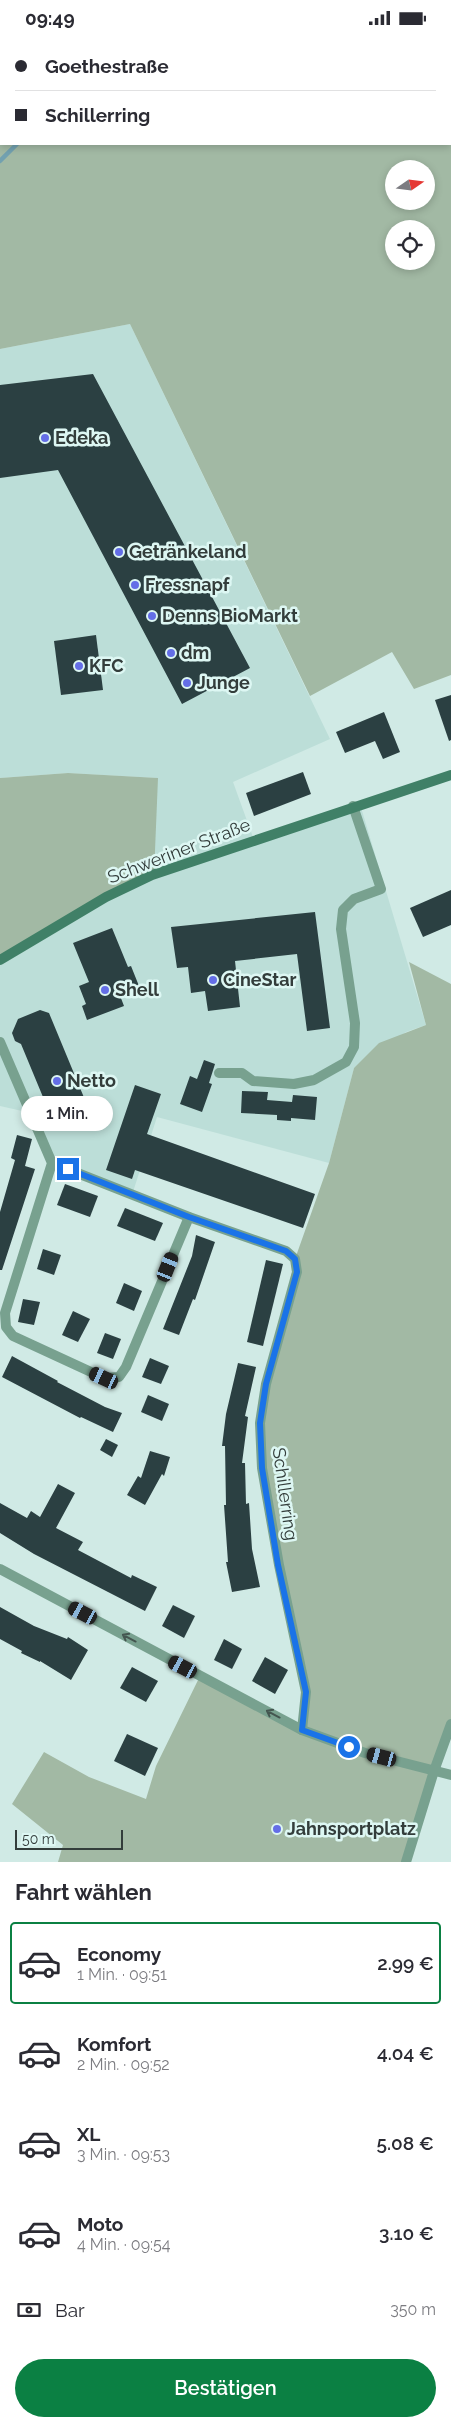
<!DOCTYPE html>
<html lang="de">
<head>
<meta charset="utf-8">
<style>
	body { margin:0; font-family:Raleway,sans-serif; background:#f2f2f3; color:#2b2b33; height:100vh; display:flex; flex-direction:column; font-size:19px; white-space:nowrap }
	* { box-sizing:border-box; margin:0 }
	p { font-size:16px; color:#7c7c81 }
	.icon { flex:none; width:28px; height:28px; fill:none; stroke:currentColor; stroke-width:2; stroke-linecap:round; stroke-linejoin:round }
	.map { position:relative; height:1827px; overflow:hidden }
	.side { display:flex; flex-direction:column; background:#fff; flex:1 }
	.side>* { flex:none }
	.hud { position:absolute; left:0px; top:0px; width:451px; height:110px; box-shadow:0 2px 8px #0003; display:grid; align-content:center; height:110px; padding:0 15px; background:#fff }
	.needle { width:32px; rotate:76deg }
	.tools { position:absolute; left:385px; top:125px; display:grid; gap:10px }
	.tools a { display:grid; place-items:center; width:50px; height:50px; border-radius:50%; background:#fff; box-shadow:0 2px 8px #0003; font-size:25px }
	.scale { position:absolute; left:15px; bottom:12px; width:108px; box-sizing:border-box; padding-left:5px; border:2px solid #333d3b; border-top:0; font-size:14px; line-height:18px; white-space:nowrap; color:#333d3b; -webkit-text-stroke:4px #ddf7f3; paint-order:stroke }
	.end { position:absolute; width:22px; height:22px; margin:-11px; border:6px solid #1a73e8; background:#fff; box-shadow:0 0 0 2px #fff }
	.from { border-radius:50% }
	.bubble { position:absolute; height:35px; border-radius:18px; background:#fff; box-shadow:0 2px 8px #0003; font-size:16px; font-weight:600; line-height:35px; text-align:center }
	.car { position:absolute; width:15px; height:30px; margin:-15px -8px; border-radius:6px; box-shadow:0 0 4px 1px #0007; background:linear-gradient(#222 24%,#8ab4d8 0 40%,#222 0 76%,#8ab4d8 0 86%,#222 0) }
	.hud b { display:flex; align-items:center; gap:18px; height:48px; font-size:19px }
	.hud b+b { border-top:1px solid #e1e1e2 }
	.hud i { width:12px; height:12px; background:#2b2b33 }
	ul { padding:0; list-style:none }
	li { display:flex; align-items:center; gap:15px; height:82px; margin:0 10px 8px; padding:0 5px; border:2px solid transparent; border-radius:5px }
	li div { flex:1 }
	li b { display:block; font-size:19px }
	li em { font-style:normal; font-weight:600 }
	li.current { border-color:#0b8043 }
	li>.icon { width:45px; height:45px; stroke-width:1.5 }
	h2 { padding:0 15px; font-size:22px; line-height:60px }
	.pay { display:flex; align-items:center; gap:12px; height:55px; padding:0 15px; font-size:19px }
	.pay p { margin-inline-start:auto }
	.button { display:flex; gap:10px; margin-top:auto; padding:10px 15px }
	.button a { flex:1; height:58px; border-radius:30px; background:#0b8043; color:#fff; font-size:20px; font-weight:600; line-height:58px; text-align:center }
	.status { display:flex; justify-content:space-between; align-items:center; height:35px; padding:0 25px; background:#fff; direction:ltr }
	.status svg { height:14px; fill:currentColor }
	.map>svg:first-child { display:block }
	.built { fill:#bcded8 }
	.green { fill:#a2b9a4; fill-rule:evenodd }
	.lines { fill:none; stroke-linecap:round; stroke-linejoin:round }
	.stream { stroke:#72a1b0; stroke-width:4.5 }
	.building { fill:#2b4042 }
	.street { stroke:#78a18f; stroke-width:10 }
	.secondary { stroke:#408067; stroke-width:10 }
	.oneway { stroke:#445650 }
	.route { stroke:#1a73e8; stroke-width:6 }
	.poi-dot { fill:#646ee7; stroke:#ddf7f3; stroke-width:2 }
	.labels { text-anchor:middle; stroke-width:5; stroke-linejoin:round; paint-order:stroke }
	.poi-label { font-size:18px; font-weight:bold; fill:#333d3b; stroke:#ddf7f3; text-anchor:start }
	.street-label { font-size:18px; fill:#333d3b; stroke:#ddf7f3 }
</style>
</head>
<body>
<div class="status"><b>09:49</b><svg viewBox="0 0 49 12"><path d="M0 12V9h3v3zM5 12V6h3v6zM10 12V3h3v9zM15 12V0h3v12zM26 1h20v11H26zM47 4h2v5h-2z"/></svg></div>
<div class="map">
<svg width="451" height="1827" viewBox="0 0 451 1827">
	<rect width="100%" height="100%" fill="#d0eae5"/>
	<polygon class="built" points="130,289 330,704 233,747 254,805 360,769 426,990 406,997 354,1033 329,1128 157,1082 132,1160 52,1128 31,1078 0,1071 0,925 157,743 68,738 0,743 0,314"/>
	<g class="green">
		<path d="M0 0H451V640L414 654 392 617 310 661 130 289 0 314ZM450 1V109H1V1ZM394 134H426V166H394ZM394 194H426V226H394Z"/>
		<polygon points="68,738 158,743 154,840 0,925 0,743"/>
		<polygon points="409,927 451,949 451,1689 406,1827 58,1827 63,1810 12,1769 44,1717 89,1742 146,1764 156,1731 200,1641 301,1695 306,1657 279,1530 260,1388 295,1224 329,1128 354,1033 379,1008 426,990"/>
	</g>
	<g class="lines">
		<g class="stream">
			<polyline points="127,1 128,0"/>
			<polyline points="0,126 17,109"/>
		</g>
	</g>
	<g class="building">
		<polygon points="93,339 250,633 182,669 58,435 0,443 0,350"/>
		<polygon points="96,600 103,655 61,660 54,606"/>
		<polygon points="451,660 451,705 449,706 435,665"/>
		<polygon points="384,677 400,717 383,724 375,706 345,718 336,697"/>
		<polygon points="303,737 311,759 254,781 246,758"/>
		<polygon points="451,855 451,890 423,902 410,873"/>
		<polygon points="315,877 330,993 307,996 297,919 235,926 240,972 208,976 205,956 191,958 188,932 177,933 171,892"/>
		<polygon points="112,893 128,932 131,931 139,951 119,958 124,971 87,985 82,971 86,969 79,951 89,947 73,908"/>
		<polygon points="40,975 49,978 90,1077 87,1084 62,1095 55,1091 21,1009 15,1006 12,998 18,984"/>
		<polygon points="204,1025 215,1029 209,1048 212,1049 202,1077 180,1069 190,1041 197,1044"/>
		<polygon points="135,1050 161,1059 147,1099 315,1159 303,1193 135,1135 132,1144 106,1135"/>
		<polygon points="242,1056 268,1057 267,1065 292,1067 293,1060 317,1062 315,1085 291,1083 291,1086 277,1085 277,1080 241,1078"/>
		<polygon points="17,1100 32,1104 25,1131 35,1134 2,1235 0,1235 0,1177 15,1125 11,1123"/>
		<polygon points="65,1149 98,1161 90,1182 57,1170"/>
		<polygon points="125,1173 163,1188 155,1206 117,1191"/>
		<polygon points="196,1200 215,1207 195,1265 193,1264 179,1300 163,1294 192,1221"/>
		<polygon points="43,1214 61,1220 54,1240 37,1234"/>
		<polygon points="266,1225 283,1229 263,1311 247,1307"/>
		<polygon points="124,1248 142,1256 134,1276 116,1268"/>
		<polygon points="23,1264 40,1267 34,1290 18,1287"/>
		<polygon points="73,1276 90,1284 78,1307 62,1300"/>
		<polygon points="105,1298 121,1304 113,1324 97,1318"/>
		<polygon points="12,1321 58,1346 57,1347 105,1372 122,1378 113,1397 81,1382 80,1383 2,1342"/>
		<polygon points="150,1323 169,1331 161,1349 142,1342"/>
		<polygon points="238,1328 256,1332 245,1381 248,1382 242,1428 245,1428 246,1469 249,1468 252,1514 260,1552 232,1557 226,1527 228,1527 224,1470 226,1470 225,1411 222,1411 226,1379"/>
		<polygon points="148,1360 169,1369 162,1386 141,1377"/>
		<polygon points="106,1404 118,1410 112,1422 100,1415"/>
		<polygon points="150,1416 170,1422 164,1441 162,1439 145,1470 127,1460 138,1441 141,1443"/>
		<polygon points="58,1449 75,1458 56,1493 83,1507 78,1515 131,1543 132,1540 157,1552 145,1576 34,1519 0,1498 0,1468 27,1483 31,1476 40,1482"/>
		<polygon points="173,1570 195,1581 184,1603 162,1591"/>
		<polygon points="0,1572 34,1591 67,1604 68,1602 88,1615 71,1645 40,1626 40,1627 21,1618 22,1616 0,1604"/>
		<polygon points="224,1604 242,1614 232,1634 214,1625"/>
		<polygon points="265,1622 288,1635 275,1659 252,1646"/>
		<polygon points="132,1632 158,1646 146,1667 120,1653"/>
		<polygon points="127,1699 158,1713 145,1741 114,1726"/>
	</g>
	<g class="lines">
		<g class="street">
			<polyline points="0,1007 52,1128 5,1278 6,1292 13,1301 104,1343 119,1342 126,1332 189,1182"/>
			<polyline points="219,1038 242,1038 253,1046 294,1049 314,1045 346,1027 354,1012 355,988 341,894 343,875 354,864 381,854 353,771"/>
			<polyline points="52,1128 189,1182 286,1216 295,1224 297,1237 266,1349 260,1388 262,1433 279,1530 306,1657 302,1695"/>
			<polyline points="0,1534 302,1695 365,1718 451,1740"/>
			<polyline points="406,1827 434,1736 451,1689"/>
		</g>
		<polyline class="secondary" points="0,925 106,862 152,840 451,740"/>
	</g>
	<defs><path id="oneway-shaft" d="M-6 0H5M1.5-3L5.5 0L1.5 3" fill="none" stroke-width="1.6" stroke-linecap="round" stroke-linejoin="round" transform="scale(1.25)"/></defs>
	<g class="oneway">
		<use href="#oneway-shaft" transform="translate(129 1603) rotate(-152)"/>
		<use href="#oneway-shaft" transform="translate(273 1679) rotate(-152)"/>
	</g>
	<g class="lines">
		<polyline class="route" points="68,1134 189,1182 286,1216 295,1224 297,1237 266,1349 260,1388 262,1433 278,1530 306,1657 302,1695 349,1712"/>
	</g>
	<g class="poi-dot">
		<circle cx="45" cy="403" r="5"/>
		<circle cx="119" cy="517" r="5"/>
		<circle cx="135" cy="550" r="5"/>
		<circle cx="152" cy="581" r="5"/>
		<circle cx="171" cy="618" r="5"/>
		<circle cx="79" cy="631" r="5"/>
		<circle cx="187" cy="648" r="5"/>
		<circle cx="213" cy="945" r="5"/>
		<circle cx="105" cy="955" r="5"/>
		<circle cx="57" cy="1046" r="5"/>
		<circle cx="277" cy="1794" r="5"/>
	</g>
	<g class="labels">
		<g class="poi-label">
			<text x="55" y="409">Edeka</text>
			<text x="129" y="523">Getränkeland</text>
			<text x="145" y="556">Fressnapf</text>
			<text x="162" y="587">Denns BioMarkt</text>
			<text x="181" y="624">dm</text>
			<text x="89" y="637">KFC</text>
			<text x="197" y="654">Junge</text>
			<text x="223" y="951">CineStar</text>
			<text x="115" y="961">Shell</text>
			<text x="67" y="1052">Netto</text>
			<text x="287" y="1800">Jahnsportplatz</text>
		</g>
		<g class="street-label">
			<text transform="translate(179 816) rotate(-21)" y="6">Schweriner Straße</text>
			<text transform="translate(285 1459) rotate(82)" y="6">Schillerring</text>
		</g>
	</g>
</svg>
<div class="tools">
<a><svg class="needle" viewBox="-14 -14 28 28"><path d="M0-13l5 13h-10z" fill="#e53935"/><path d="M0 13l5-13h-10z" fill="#7c7c81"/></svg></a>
<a><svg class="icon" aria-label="locate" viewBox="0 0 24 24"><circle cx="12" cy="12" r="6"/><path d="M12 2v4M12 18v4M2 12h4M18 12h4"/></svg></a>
</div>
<div class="scale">50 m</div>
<i class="end from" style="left:349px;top:1712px"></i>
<i class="end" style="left:68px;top:1134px"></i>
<div class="bubble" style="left:21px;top:1061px;width:92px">1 Min.</div>
<i class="car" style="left:168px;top:1232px;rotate:22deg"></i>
<i class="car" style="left:104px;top:1343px;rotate:295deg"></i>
<i class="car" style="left:83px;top:1578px;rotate:298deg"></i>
<i class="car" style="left:183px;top:1632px;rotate:298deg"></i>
<i class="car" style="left:382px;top:1722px;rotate:285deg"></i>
<div class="hud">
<b><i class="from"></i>Goethestraße</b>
<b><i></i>Schillerring</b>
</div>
</div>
<section class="side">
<h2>Fahrt wählen</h2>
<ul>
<li class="current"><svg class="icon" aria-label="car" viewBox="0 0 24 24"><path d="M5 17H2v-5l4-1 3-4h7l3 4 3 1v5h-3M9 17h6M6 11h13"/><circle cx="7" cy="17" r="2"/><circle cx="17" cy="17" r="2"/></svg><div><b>Economy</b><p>1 Min. · 09:51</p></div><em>2.99 €</em></li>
<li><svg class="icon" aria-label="car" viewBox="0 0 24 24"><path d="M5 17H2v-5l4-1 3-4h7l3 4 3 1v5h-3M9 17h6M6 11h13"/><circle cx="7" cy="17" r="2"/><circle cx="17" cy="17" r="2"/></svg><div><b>Komfort</b><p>2 Min. · 09:52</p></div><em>4.04 €</em></li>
<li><svg class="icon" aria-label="car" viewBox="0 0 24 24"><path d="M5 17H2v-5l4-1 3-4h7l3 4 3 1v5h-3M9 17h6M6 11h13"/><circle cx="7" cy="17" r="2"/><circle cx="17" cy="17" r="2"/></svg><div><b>XL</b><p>3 Min. · 09:53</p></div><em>5.08 €</em></li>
<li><svg class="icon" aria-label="car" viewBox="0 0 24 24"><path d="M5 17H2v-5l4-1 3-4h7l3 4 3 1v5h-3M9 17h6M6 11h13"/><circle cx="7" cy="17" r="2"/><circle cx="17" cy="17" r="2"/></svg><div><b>Moto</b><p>4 Min. · 09:54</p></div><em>3.10 €</em></li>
</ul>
<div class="pay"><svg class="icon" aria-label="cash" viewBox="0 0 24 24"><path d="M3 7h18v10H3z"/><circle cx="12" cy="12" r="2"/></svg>Bar<p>350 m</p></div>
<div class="button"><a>Bestätigen</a></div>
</section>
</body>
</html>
